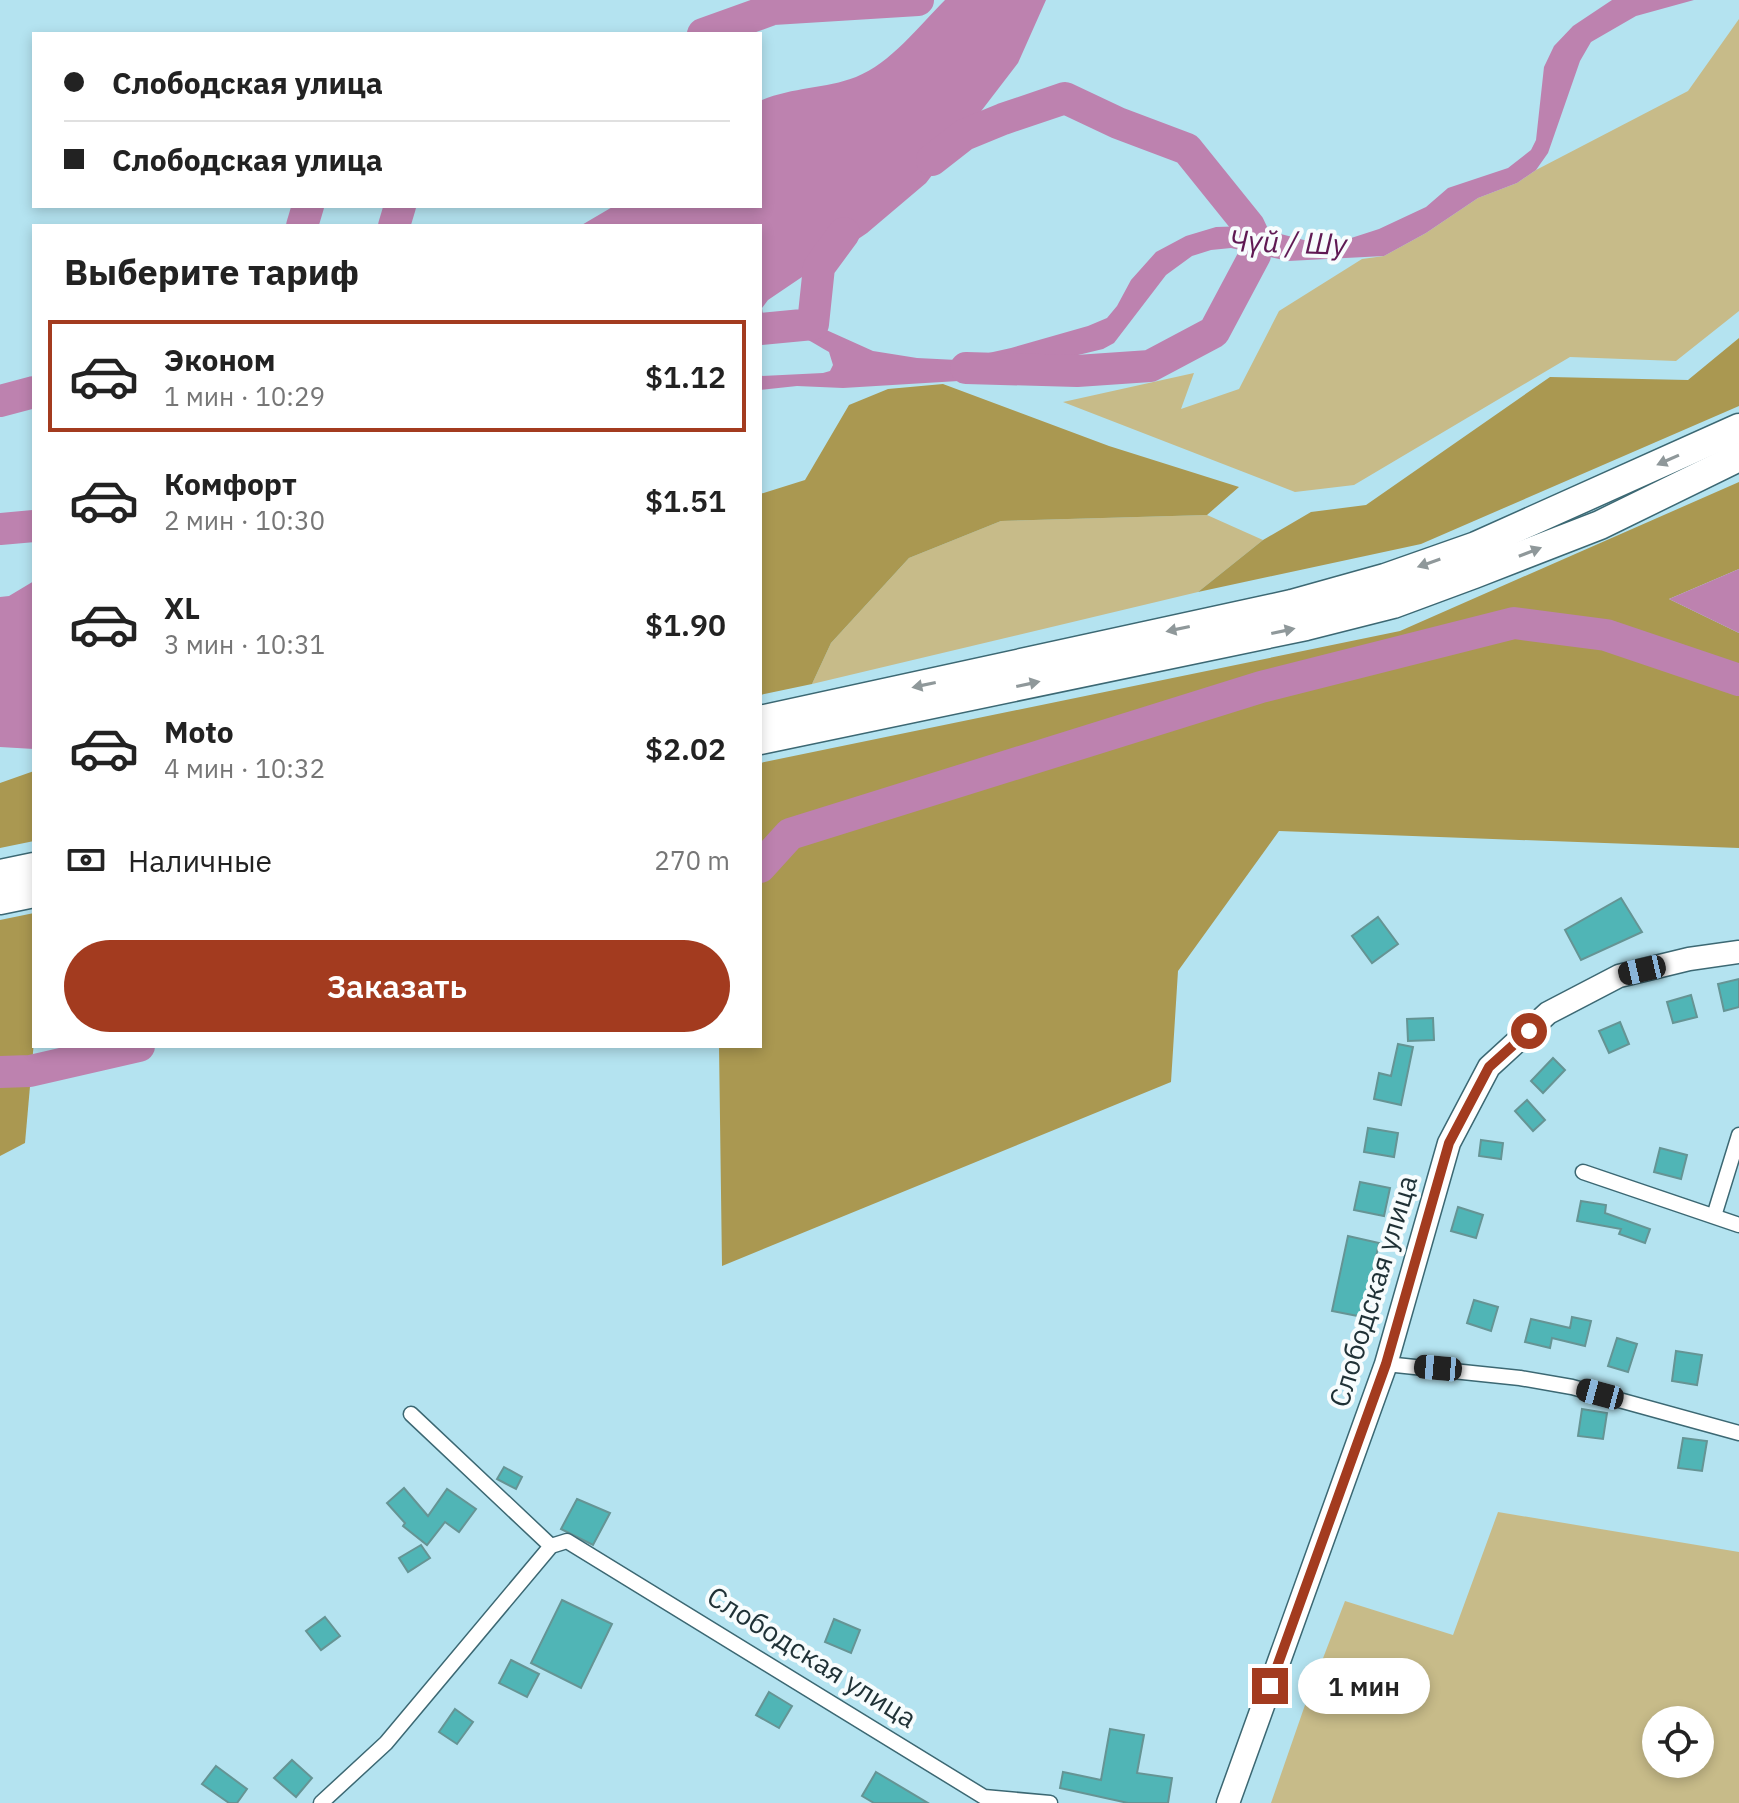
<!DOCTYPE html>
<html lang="ru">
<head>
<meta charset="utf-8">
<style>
	body { margin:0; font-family:"IBM Plex Sans",sans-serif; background:#f6f6f6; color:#222; height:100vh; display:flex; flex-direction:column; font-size:30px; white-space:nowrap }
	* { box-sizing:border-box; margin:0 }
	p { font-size:26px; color:#767676 }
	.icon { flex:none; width:44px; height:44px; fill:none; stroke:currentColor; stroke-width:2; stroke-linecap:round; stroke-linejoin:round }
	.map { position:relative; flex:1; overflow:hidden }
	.panel { position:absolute; left:32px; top:224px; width:730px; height:824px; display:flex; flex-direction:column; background:#fff; border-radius:0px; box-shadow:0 4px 12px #0003 }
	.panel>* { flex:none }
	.top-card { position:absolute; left:32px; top:32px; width:730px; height:176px; border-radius:0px; box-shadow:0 4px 12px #0003; display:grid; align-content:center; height:176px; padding:0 32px; background:#fff }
	.fabs { position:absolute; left:1642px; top:1706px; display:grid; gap:16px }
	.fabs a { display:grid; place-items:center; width:72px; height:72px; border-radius:50%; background:#fff; box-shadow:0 4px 12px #0003; font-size:40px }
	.end { position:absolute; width:36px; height:36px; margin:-18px; border:10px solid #a33b1f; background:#fff; box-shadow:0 0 0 4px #fff }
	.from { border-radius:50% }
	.bubble { position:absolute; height:56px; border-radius:28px; background:#fff; box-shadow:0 4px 12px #0003; font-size:26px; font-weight:600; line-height:56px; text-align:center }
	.car { position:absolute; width:24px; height:48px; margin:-24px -12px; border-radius:10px; box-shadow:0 0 6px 2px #0007; background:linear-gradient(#222 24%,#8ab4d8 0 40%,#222 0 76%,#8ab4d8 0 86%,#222 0) }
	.top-card b { display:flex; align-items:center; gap:28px; height:76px; font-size:30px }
	.top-card b+b { border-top:2px solid #e0e0e0 }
	.top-card i { width:20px; height:20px; background:#222 }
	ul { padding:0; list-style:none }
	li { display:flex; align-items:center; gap:24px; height:112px; margin:0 16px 12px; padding:0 16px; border:4px solid transparent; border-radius:0px }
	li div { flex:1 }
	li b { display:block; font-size:30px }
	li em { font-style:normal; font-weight:600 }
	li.on { border-color:#a33b1f }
	li>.icon { width:72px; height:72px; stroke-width:1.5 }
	h2 { padding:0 32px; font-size:36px; line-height:96px }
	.pay { display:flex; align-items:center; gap:20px; height:88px; padding:0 32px; font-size:30px }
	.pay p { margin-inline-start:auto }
	.cta { display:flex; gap:16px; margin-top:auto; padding:16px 32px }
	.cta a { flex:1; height:92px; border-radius:48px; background:#a33b1f; color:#fff; font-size:32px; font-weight:600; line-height:92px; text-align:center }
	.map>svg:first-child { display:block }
	.green { fill:#c7bb89; fill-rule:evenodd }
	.forest { fill:#aa9851 }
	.water { fill:#bd82af }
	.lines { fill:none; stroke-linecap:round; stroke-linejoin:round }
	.river { stroke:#bd82af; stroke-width:32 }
	.building { fill:#50b5b6; stroke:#659494; stroke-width:2 }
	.street-casing { stroke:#3c6873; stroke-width:17 }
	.secondary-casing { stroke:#3c6873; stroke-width:25 }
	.highway-casing { stroke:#3c6873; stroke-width:31 }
	.street { stroke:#fff; stroke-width:14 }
	.secondary { stroke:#fff; stroke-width:22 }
	.highway { stroke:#fff; stroke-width:28 }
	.oneway { fill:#8f989a }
	.route { stroke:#a33b1f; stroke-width:10 }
	.labels { text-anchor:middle; stroke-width:8; stroke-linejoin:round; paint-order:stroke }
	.street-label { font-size:28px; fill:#1f3136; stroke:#f7fcfd }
	.water-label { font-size:30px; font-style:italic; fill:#5f1953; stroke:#f7fcfd }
</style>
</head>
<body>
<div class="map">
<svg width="1739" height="1803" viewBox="0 0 1739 1803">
	<rect width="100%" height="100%" fill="#b4e3f0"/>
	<g class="green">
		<polygon points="1739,19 1739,311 1676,361 1570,357 1354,485 1295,492 1063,402 1194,373 1181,409 1239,389 1279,311 1362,259 1384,256 1426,233 1478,198 1517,183 1536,170 1688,91"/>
		<polygon points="1207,515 1263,540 1198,592 812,684 831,643 909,558 1001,521"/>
		<path d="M1498 1512 1739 1552V1803H1271L1305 1705 1345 1601 1453 1635ZM1700 1720V1764H1656V1720Z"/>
	</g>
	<g class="forest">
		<polygon points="1739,338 1739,406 1421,544 1198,592 1263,540 1311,512 1366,505 1550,377 1688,380"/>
		<polygon points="943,384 1109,446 1239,487 1207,515 1001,521 909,558 831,643 812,684 760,695 760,494 805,480 849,405 888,389"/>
		<polygon points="1739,482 1739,569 1669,599 1739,633 1739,848 1279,831 1178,971 1171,1082 722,1266 719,1046 760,1046 760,763 1400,631"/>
		<polygon points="34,771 34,841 0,848 0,783"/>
		<polygon points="34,913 34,1041 25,1143 0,1156 0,920"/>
	</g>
	<g class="water">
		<path d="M945 0H1046L1018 63 926 183 867 233 768 300 762 308 763 315 813 324 873 351 917 358 957 360 1011 348 1088 326 1107 318 1117 306 1131 280 1156 252 1186 236 1216 227 1249 226 1304 240H1345L1379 229 1426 207 1448 188 1508 168 1531 150 1536 140 1544 67 1554 46 1573 26 1612 0H1694L1636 16 1591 42 1580 61 1548 153 1536 170 1517 183 1478 198 1426 233 1384 256 1288 261 1231 248 1211 250 1192 256 1166 275 1114 343 1103 349 975 380 843 388 797 386 760 390V376L823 373 830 371 833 365 829 352C808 340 783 321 760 338V226H580L614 206H760V101C791 87 825 89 856 77 891 63 919 26 945 0Z"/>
		<polygon points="1739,569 1739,633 1669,599"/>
		<polygon points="34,581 34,749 0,747 0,597 9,596"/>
	</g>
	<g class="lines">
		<g class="river">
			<polyline points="703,34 773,9 918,0"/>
			<polyline points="932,160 964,135 1003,119 1065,98 1118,123 1187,149 1249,226 1256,241 1255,255 1214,332 1150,366 1077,371 966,368"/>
			<polyline points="302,226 308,206"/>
			<polyline points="394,226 400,206"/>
			<polyline points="760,329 813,324 819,267 844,233"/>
			<polyline points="0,401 34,392"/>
			<polyline points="0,529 34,526"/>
			<polyline points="760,867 790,834 1261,687 1514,623 1606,635 1739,680"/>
			<polyline points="0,1072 30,1071 139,1046"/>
		</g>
	</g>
	<g class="building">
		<polygon points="1621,898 1642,932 1581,960 1565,930"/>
		<polygon points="1378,917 1398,944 1372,963 1352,936"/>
		<polygon points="1739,979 1739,1007 1724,1011 1718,984"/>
		<polygon points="1691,995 1697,1017 1673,1023 1667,1002"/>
		<polygon points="1433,1018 1434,1040 1408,1041 1407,1019"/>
		<polygon points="1620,1022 1629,1044 1609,1053 1599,1031"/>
		<polygon points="1398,1044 1413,1047 1401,1105 1374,1099 1379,1073 1391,1076"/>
		<polygon points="1553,1058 1565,1070 1543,1093 1531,1081"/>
		<polygon points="1527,1100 1545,1120 1533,1131 1515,1111"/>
		<polygon points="1368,1128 1398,1133 1394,1157 1364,1152"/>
		<polygon points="1481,1140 1503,1143 1501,1159 1479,1156"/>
		<polygon points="1660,1148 1687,1155 1681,1179 1654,1172"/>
		<polygon points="1360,1182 1390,1188 1384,1216 1354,1210"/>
		<polygon points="1581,1201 1606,1205 1605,1213 1650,1229 1645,1243 1619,1234 1621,1229 1577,1221"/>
		<polygon points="1458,1207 1483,1215 1476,1238 1451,1231"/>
		<polygon points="1348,1236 1379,1243 1363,1317 1332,1311"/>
		<polygon points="1474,1300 1498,1307 1491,1331 1467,1323"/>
		<polygon points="1572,1317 1591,1321 1585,1346 1552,1338 1550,1348 1525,1342 1531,1319 1570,1328"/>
		<polygon points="1617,1338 1637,1344 1628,1372 1608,1366"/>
		<polygon points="1676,1351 1702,1355 1697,1385 1672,1381"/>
		<polygon points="1582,1409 1607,1413 1603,1439 1578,1436"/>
		<polygon points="1683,1438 1707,1441 1702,1471 1678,1468"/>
		<polygon points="504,1467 522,1477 516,1489 497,1479"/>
		<polygon points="404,1488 428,1516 447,1489 476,1509 459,1532 445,1522 427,1545 403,1526 405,1523 387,1503"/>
		<polygon points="577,1499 610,1513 593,1545 561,1529"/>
		<polygon points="421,1545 430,1558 408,1572 399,1558"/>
		<polygon points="562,1600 612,1624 581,1688 531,1663"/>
		<polygon points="325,1617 340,1636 321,1650 306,1631"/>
		<polygon points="834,1619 860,1630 851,1653 825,1642"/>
		<polygon points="511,1660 539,1674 527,1697 499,1683"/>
		<polygon points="769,1692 792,1706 779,1728 756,1715"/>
		<polygon points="455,1709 473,1722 457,1744 439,1732"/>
		<polygon points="1110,1729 1144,1735 1137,1773 1172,1778 1168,1803 1128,1803 1060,1788 1063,1772 1101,1780"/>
		<polygon points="292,1760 312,1778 296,1797 274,1778"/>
		<polygon points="216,1766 247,1789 237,1803 229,1803 202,1784"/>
		<polygon points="876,1772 928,1803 874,1803 862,1796"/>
	</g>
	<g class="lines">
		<g class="street-casing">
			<g id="street">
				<polyline points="1583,1172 1739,1225"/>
				<polyline points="1714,1216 1739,1135"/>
				<polyline points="1386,1364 1520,1378 1572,1387 1739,1433"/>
				<polyline points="411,1414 551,1546"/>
				<polyline points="321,1803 386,1743 551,1546 567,1541 984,1797 1050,1803"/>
			</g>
		</g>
		<g class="secondary-casing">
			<polyline id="secondary" points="1228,1803 1386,1364 1449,1143 1489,1067 1548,1013 1619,976 1689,959 1739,952"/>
		</g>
		<g class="highway-casing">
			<g id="highway">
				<polyline points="760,720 1292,604 1385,578 1476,546 1739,428"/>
				<polyline points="760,740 1306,626 1393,604 1474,574 1600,525 1739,457"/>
				<polyline points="0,874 34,867"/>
				<polyline points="0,900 34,893"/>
			</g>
		</g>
		<use href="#street" class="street"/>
		<use href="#secondary" class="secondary"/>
		<use href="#highway" class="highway"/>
	</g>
	<defs><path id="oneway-solid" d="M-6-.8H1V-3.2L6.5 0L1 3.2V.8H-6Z" transform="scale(2)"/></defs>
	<g class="oneway">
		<use href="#oneway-solid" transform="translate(1668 460) rotate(156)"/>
		<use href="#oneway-solid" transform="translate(1530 552) rotate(-21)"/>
		<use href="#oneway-solid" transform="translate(1429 563) rotate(161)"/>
		<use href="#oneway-solid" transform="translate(1178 629) rotate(168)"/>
		<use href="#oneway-solid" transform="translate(1283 631) rotate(-12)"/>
		<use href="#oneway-solid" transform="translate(1028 684) rotate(-12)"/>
		<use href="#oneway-solid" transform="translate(924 685) rotate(168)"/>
	</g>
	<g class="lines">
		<polyline class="route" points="1270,1686 1386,1364 1449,1143 1489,1067 1529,1031"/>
	</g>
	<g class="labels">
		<g class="street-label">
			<text transform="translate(1373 1291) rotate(-73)" y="10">Слободская улица</text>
			<text transform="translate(812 1657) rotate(32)" y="10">Слободская улица</text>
		</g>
		<g class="water-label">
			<text transform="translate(1288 243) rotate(2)" y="10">Чүй / Шу</text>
		</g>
	</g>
</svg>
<div class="fabs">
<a><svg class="icon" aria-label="locate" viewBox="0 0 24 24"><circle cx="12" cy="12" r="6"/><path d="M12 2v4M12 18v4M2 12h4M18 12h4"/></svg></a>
</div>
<i class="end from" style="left:1529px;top:1031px"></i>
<i class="end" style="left:1270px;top:1686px"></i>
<div class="bubble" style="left:1298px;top:1658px;width:132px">1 мин</div>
<i class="car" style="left:1642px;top:970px;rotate:257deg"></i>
<i class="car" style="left:1438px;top:1368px;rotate:275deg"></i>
<i class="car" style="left:1600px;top:1394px;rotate:285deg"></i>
<div class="top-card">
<b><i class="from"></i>Слободская улица</b>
<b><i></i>Слободская улица</b>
</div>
<section class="panel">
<h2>Выберите тариф</h2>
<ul>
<li class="on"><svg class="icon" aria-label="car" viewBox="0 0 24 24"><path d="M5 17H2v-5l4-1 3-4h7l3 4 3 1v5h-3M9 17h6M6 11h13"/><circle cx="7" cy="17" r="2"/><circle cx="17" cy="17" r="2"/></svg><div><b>Эконом</b><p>1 мин · 10:29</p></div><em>$1.12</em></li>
<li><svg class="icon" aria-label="car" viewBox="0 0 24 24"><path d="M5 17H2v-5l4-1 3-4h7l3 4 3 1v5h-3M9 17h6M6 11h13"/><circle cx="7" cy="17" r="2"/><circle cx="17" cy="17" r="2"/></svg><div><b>Комфорт</b><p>2 мин · 10:30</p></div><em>$1.51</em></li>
<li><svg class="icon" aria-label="car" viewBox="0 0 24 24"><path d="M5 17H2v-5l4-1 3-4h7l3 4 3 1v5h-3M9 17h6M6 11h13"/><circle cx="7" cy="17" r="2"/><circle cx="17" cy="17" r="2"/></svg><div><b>XL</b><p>3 мин · 10:31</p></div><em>$1.90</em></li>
<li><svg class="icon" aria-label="car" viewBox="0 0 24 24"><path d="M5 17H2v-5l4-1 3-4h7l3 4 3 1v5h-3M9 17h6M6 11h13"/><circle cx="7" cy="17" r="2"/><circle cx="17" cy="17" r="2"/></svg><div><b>Moto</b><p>4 мин · 10:32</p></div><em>$2.02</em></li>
</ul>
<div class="pay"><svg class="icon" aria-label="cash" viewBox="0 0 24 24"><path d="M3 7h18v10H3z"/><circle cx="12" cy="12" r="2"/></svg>Наличные<p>270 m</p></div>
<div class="cta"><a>Заказать</a></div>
</section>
</div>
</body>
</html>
